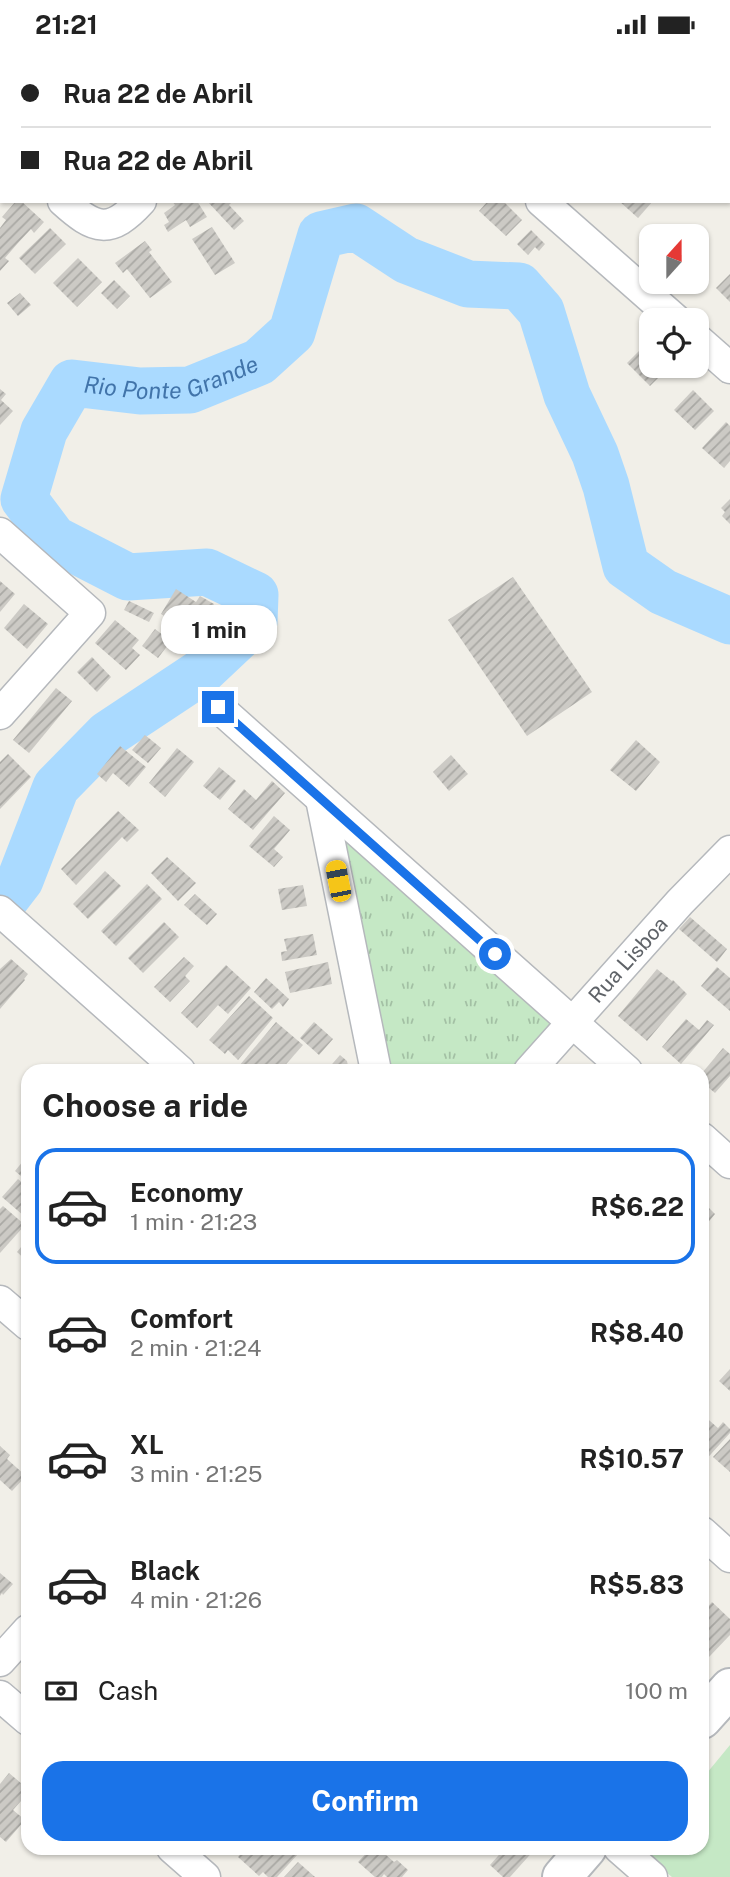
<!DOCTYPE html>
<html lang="en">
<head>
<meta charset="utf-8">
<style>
	body { margin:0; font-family:"Public Sans",sans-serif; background:#f6f6f6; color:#222; height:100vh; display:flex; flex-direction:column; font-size:26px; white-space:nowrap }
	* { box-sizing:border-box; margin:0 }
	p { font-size:23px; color:#767676 }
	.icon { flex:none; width:38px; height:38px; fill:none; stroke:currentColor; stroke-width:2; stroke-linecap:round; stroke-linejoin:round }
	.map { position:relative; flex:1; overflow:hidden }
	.drawer { position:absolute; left:21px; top:1015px; width:688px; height:791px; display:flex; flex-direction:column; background:#fff; border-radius:21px; box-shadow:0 2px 5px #0004 }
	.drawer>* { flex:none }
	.hud { position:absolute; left:0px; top:0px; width:732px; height:154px; box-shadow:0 2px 5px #0004; display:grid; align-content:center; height:154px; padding:0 21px; background:#fff }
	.needle { width:46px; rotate:21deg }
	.controls { position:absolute; left:639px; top:175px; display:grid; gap:14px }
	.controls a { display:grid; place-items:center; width:70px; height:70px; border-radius:14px; background:#fff; box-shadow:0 2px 5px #0004; font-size:35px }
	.end { position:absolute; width:32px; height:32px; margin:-16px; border:9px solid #1a73e8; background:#fff; box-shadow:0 0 0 4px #fff }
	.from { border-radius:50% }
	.bubble { position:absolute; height:49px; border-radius:21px; background:#fff; box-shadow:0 2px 5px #0004; font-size:23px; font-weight:700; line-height:49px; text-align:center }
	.car { position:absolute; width:21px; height:42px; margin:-21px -10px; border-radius:9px; box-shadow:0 0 5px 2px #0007; background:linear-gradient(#f5c518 24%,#345 0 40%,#f5c518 0 76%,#345 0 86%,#f5c518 0) }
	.hud b { display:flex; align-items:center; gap:24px; height:66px; font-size:26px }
	.hud b+b { border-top:2px solid #e0e0e0 }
	.hud i { width:18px; height:18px; background:#222 }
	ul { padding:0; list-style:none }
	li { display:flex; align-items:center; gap:21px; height:116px; margin:0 14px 10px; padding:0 7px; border:4px solid transparent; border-radius:21px }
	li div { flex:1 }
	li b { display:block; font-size:26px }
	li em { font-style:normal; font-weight:700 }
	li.current { border-color:#1a73e8 }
	li>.icon { width:63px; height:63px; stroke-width:1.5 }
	h2 { padding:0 21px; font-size:32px; line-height:84px }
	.pay { display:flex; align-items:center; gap:18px; height:77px; padding:0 21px; font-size:26px }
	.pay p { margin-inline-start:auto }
	.action { display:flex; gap:14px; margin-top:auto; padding:14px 21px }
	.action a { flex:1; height:80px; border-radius:21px; background:#1a73e8; color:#fff; font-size:28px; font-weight:700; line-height:80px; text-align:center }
	.status { display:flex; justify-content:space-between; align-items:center; height:49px; padding:0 35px; background:#fff; direction:ltr }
	.status svg { height:19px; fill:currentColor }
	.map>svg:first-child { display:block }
	.grass { fill:url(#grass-tufts) }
	.green { fill:#c5e8c5 }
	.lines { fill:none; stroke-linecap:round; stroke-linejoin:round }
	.river { stroke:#aadaff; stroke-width:47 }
	.building { fill:url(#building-hatch) }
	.minor-casing { stroke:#b5b8bc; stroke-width:33 }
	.tertiary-casing { stroke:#b5b8bc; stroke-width:42 }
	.minor { stroke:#fff; stroke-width:30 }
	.tertiary { stroke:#fff; stroke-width:38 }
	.route { stroke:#1a73e8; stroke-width:9 }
	.labels { text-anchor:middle; stroke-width:6; stroke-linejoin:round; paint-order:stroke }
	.street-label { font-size:21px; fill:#5f6368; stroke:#fff }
	.water-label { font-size:23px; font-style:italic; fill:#4174aa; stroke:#fff }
</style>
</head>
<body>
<div class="status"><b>21:21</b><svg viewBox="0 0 49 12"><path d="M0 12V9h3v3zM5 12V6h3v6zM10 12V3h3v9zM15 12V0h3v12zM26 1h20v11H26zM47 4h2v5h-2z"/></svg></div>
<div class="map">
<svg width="730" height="1828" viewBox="0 0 730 1828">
	<defs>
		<pattern id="grass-tufts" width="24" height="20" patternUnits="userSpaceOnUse" patternTransform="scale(1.75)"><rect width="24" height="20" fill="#c5e8c5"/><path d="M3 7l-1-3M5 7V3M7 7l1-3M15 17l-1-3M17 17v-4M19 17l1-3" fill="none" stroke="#a3c0a4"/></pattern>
		<pattern id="building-hatch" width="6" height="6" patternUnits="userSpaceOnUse" patternTransform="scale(1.75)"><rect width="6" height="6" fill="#cccac5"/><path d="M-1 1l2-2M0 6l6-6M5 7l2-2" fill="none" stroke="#a9a8a4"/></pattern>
	</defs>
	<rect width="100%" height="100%" fill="#f1efe8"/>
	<polygon class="grass" points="321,750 572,974 529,1022 376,1022"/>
	<polygon class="green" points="730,1696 730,1828 672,1828 641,1802 643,1799 702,1799 702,1730"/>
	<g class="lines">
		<path class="river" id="s1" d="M0 857 20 831 56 738 108 685 200 624 254 573 255 546 207 523 128 528 54 490 24 450 44 382 72 334 140 342 190 341 259 313 292 283 321 186 356 178 406 211 468 235 519 237 541 262 567 346 595 405 606 437 626 517 663 543 730 572"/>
	</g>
	<g class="building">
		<polygon points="16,152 21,152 44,173 34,184 31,180 18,194 5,209 9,212 0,222 0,179 6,171 2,168"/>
		<polygon points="172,152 197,152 207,168 190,178 186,171 168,183 164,176 169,173 164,164 175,156"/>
		<polygon points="207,152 233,152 229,156 244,172 234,181"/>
		<polygon points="488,152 503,152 522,171 506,187 479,162"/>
		<polygon points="619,152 653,152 638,169"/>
		<polygon points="212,178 235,214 215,226 192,190"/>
		<polygon points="50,179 66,195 35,225 19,209"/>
		<polygon points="531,181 545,195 539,202 535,198 528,206 517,195"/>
		<polygon points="145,192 152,201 149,203 172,233 150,249 127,220 123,224 115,214"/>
		<polygon points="78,209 102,233 77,258 53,234"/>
		<polygon points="730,225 730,253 716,239"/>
		<polygon points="114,231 130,247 117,260 101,244"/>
		<polygon points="20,244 31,256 18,267 7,254"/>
		<polygon points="646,295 651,300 651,317 670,317 650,337 627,314"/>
		<polygon points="0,340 6,345 1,351 13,362 0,376"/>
		<polygon points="693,341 714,362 695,381 674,361"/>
		<polygon points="726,373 730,377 730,412 724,419 702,399"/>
		<polygon points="730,450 730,475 722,467 725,463 721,459"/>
		<polygon points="513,528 592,643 527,687 448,571"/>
		<polygon points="0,532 15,545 0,563"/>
		<polygon points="176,540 196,553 200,547 214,555 195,586 161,565"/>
		<polygon points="129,552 154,564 149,573 124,561"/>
		<polygon points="24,555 48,575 27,600 4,579"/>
		<polygon points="115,571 139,591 132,599 140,606 126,621 95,594"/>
		<polygon points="155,580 171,592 158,609 142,597"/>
		<polygon points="92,608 111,628 97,643 77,623"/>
		<polygon points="56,639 72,652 29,704 13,691"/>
		<polygon points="145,686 161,699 148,714 132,701"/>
		<polygon points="636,691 660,713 636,742 610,721"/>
		<polygon points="120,697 146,718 129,738 113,724 106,733 97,725"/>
		<polygon points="177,699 194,713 165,748 149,734"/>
		<polygon points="8,705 31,728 0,760 0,713"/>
		<polygon points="451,706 468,725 449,742 433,723"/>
		<polygon points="219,718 236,732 220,751 203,737"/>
		<polygon points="272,732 285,744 253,781 228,760 244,740 256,751"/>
		<polygon points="118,762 139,781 127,793 122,788 76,836 61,820"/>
		<polygon points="274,767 290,781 274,800 283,808 274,818 249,797"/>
		<polygon points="167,808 196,834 178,852 151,824"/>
		<polygon points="105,822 121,837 88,870 73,855"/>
		<polygon points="147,835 162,850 116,897 101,882"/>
		<polygon points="303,836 307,857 282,861 278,840"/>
		<polygon points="195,845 217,865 207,876 184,856"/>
		<polygon points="690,868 727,900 717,913 679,880"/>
		<polygon points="164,873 179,888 143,924 128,909"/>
		<polygon points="313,885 317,906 282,912 281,903 287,902 284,890"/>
		<polygon points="184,908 194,917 185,927 190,932 170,953 154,938"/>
		<polygon points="11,910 28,925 24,930 25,931 0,960 0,920"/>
		<polygon points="328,913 332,935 290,944 285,923"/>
		<polygon points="226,916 251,939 228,965 218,956 197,979 181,964"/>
		<polygon points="717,918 730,929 730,962 701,937"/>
		<polygon points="657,920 672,932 673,931 687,945 647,992 618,967"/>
		<polygon points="266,929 289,950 283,958 279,953 272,960 254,943"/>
		<polygon points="249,947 273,969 238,1011 228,1001 225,1005 209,991"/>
		<polygon points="686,970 699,981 707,971 714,976 681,1015 662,998"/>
		<polygon points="276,973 303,996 280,1022 245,1022 239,1017"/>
		<polygon points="314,973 333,990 319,1006 300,989"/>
		<polygon points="723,999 730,1005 730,1027 715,1044 702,1033 702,1024"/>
		<polygon points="340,1006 347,1012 349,1022 326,1022"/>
		<polygon points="28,1106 28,1133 15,1122"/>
		<polygon points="18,1130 28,1139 28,1163 24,1167 2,1148"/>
		<polygon points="702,1152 715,1165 702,1181"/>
		<polygon points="3,1157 25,1176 0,1204 0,1160"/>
		<polygon points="28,1190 28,1213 17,1203"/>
		<polygon points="730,1320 730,1342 719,1332"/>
		<polygon points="702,1365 718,1379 723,1373 730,1380 730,1384 702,1415"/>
		<polygon points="730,1390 730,1423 713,1408"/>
		<polygon points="0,1397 10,1406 7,1410 26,1427 12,1442 0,1431"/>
		<polygon points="0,1524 13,1535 3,1546 2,1544 0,1547"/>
		<polygon points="712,1553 730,1570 730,1586 709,1608 702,1602 702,1565"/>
		<polygon points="9,1724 28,1740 28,1744 13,1761 25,1771 6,1793 0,1788 0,1735"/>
		<polygon points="246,1799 292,1799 298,1805 277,1828 268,1828 263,1823 259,1827 238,1808"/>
		<polygon points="371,1799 378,1799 394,1813 397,1811 408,1821 402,1828 387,1828 384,1825 382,1828 375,1828 358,1813"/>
		<polygon points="505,1799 536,1799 510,1828 503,1828 490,1816"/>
		<polygon points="298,1813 315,1828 284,1828"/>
	</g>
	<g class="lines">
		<g class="minor-casing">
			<g id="minor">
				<polyline points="369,0 371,2"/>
				<polyline points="279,2 280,0"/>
				<polyline points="603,2 604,0"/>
				<polyline points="0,96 2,97"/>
				<path d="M63 152C95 181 110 186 141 152"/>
				<polyline points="541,152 676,271"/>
				<polyline points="696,289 730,319"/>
				<polyline points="0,484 90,564 0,665"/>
				<polyline points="218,658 627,1022"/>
				<polyline points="321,750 376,1022"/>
				<polyline points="0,862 180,1022"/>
				<path id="s2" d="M529 1022 680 853 730 802"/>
				<polyline points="702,1089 730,1114"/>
				<polyline points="0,1252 28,1276"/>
				<polyline points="702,1483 730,1508"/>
				<polyline points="0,1612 28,1581"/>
				<polyline points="0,1647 28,1671"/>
				<polyline points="172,1799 205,1828"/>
				<polyline points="619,1799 652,1828"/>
			</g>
		</g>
		<g class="tertiary-casing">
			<g id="tertiary">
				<polyline points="702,1670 730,1639"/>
				<polyline points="562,1828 587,1799"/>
			</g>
		</g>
		<use href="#minor" class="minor"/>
		<use href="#tertiary" class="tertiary"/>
	</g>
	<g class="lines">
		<polyline class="route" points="218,658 495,905"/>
	</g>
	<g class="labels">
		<g class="street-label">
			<text dy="7" stroke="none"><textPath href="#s2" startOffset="149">Rua Lisboa</textPath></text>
		</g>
		<g class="water-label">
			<text dy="8" stroke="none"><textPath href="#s1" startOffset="912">Rio Ponte Grande</textPath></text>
		</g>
	</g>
</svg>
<div class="controls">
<a><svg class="needle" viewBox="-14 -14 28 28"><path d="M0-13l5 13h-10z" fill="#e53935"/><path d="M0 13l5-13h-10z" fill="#767676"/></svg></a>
<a><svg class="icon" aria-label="locate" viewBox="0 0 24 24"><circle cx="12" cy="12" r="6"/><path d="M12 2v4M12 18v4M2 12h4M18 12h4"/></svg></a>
</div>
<i class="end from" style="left:495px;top:905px"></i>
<i class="end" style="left:218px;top:658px"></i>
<div class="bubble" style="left:161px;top:556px;width:116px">1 min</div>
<i class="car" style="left:338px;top:832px;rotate:349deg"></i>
<div class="hud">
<b><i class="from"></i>Rua 22 de Abril</b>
<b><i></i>Rua 22 de Abril</b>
</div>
<section class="drawer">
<h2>Choose a ride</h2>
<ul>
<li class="current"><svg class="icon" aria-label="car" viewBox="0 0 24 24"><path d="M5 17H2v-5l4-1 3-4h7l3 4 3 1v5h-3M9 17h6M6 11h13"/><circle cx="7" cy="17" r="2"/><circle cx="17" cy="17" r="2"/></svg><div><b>Economy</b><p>1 min · 21:23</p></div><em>R$6.22</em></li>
<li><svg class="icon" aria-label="car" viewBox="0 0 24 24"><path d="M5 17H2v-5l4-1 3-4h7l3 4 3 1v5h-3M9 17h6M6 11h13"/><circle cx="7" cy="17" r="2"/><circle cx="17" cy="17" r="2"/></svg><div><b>Comfort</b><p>2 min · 21:24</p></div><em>R$8.40</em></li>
<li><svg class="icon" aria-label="car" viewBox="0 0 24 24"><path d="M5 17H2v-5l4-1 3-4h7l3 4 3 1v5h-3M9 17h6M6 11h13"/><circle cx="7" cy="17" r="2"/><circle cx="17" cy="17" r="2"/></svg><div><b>XL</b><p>3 min · 21:25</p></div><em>R$10.57</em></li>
<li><svg class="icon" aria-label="car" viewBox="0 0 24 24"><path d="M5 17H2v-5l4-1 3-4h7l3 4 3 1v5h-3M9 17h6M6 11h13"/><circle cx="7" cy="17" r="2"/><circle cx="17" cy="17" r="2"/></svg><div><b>Black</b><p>4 min · 21:26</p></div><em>R$5.83</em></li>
</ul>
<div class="pay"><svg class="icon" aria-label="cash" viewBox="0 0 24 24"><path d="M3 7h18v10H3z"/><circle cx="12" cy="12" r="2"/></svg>Cash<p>100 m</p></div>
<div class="action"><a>Confirm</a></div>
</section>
</div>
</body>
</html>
